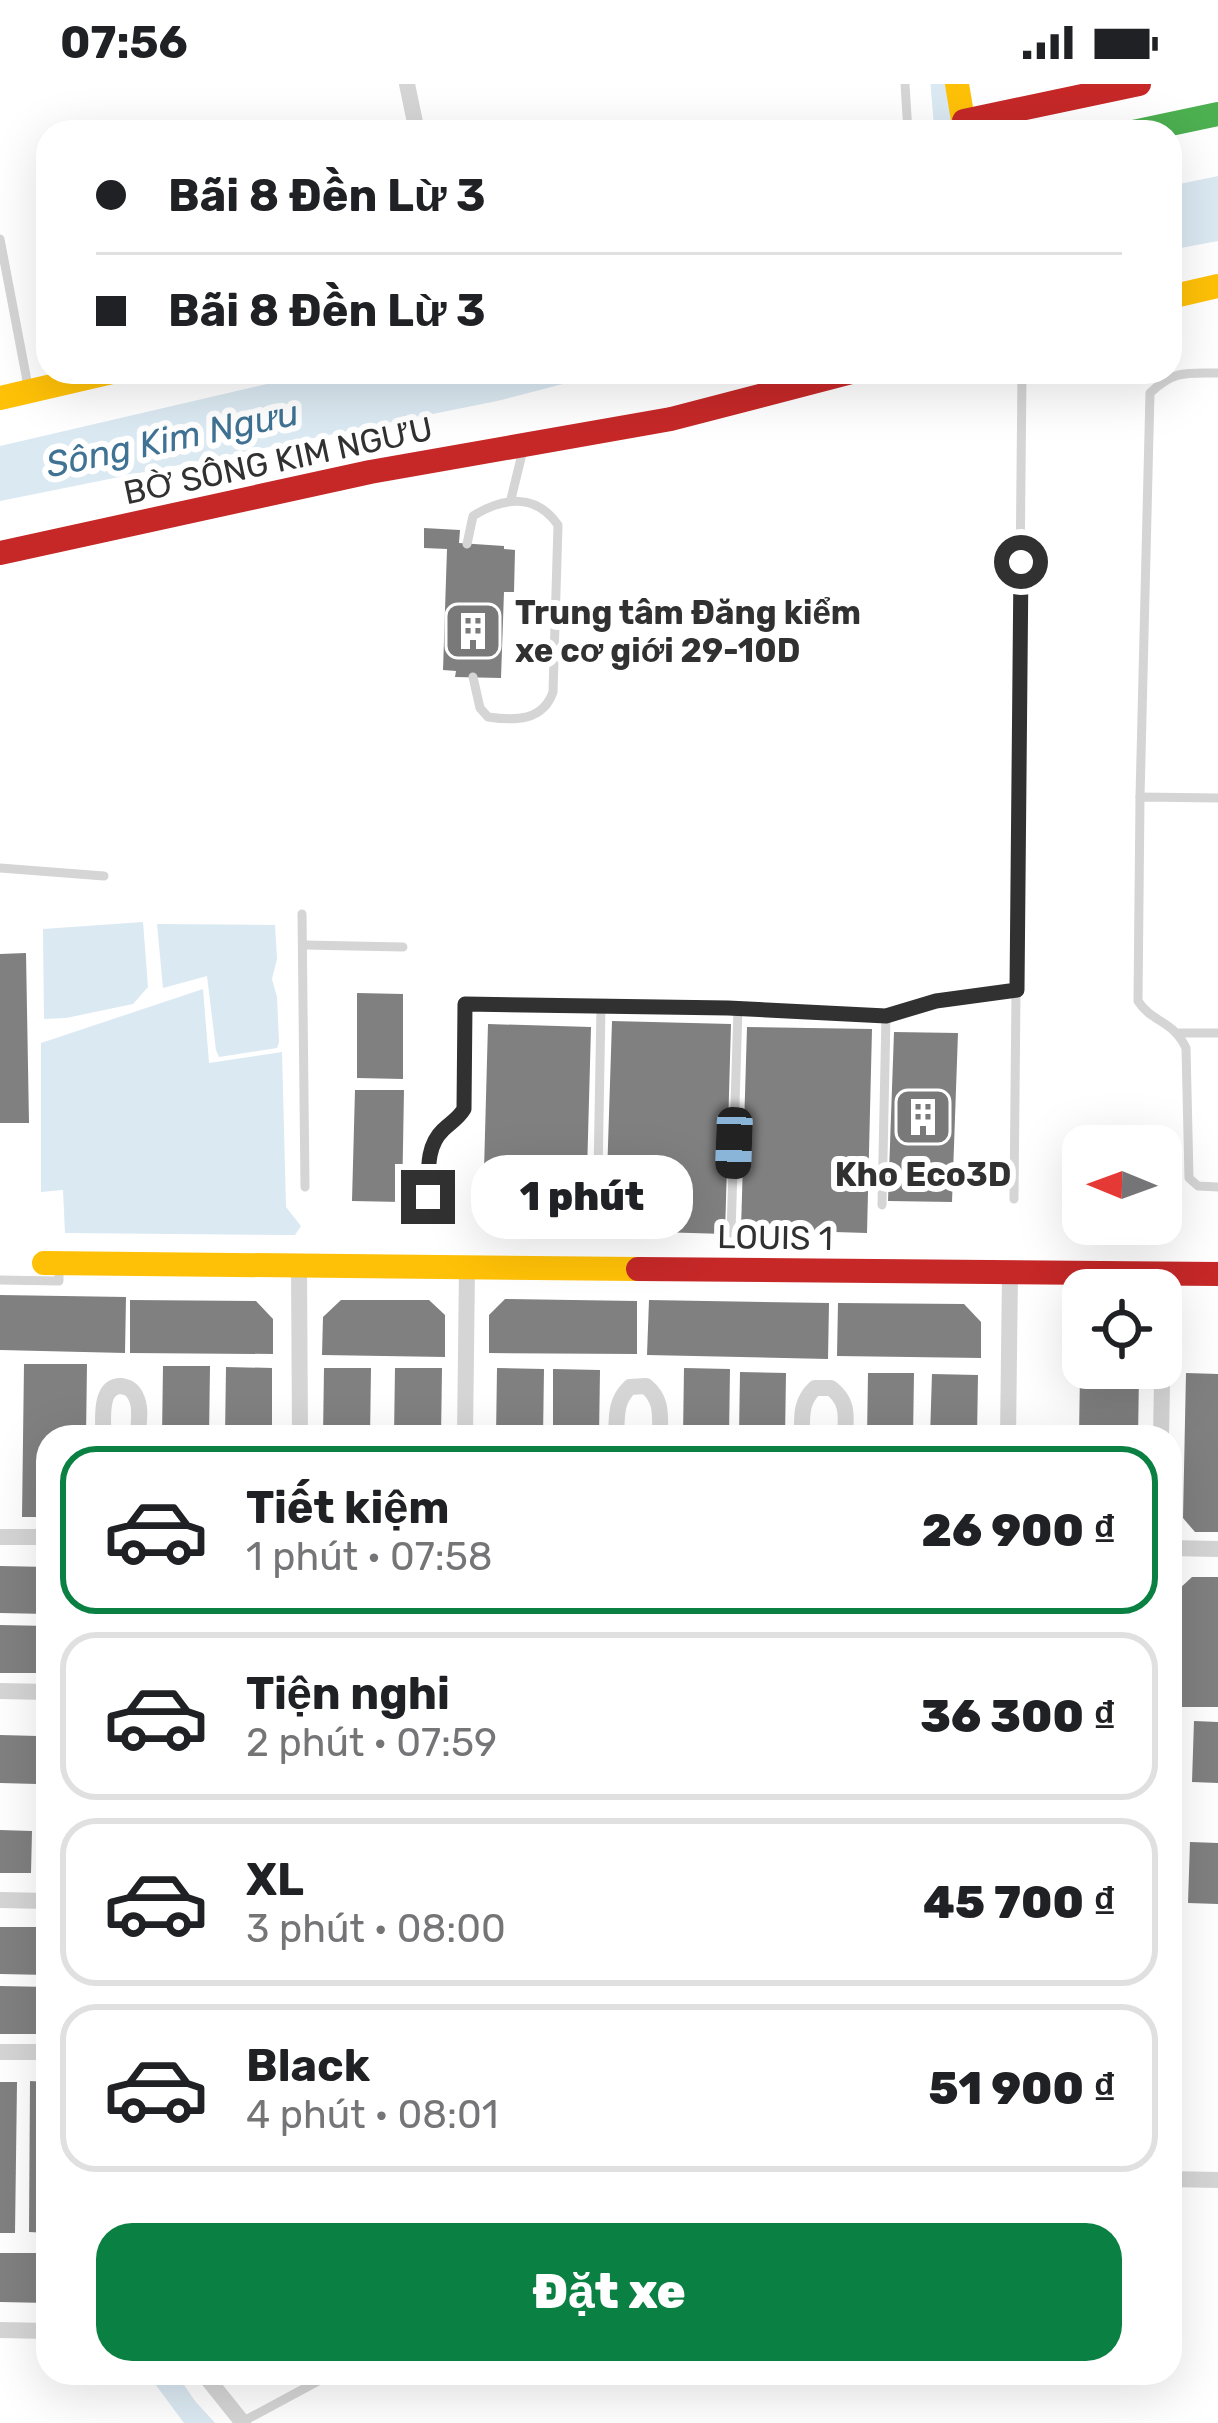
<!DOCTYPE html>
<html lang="vi">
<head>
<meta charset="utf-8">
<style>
	body { margin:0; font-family:Rubik,sans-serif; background:#f6f6f6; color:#202124; height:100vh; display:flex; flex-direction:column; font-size:45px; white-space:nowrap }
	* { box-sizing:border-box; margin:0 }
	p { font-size:39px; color:#757577 }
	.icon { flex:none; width:66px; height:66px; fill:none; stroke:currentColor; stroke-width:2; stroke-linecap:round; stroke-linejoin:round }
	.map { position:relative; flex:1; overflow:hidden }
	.details { position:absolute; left:36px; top:1341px; width:1146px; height:960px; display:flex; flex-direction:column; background:#fff; border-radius:36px; box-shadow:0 12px 48px #0002 }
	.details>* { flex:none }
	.banner { position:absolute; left:36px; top:36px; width:1146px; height:264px; border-radius:36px; box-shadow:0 12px 48px #0002; display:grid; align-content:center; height:264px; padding:0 60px; background:#fff }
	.needle { width:78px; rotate:271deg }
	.fabs { position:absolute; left:1062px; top:1041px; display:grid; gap:24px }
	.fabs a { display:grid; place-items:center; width:120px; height:120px; border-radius:24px; background:#fff; box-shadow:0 12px 48px #0002; font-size:60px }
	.end { position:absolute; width:54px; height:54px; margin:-27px; border:15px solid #313131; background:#fff; box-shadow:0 0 0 6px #fff }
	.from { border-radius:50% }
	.bubble { position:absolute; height:84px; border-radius:36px; background:#fff; box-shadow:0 12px 48px #0002; font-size:39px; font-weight:800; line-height:84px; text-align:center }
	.car { position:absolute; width:36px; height:72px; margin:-36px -18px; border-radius:15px; box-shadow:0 0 9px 3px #0007; background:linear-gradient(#222 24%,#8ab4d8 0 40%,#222 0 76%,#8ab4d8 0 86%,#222 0) }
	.banner b { display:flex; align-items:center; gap:42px; height:114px; font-size:45px }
	.banner b+b { border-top:3px solid #e0e0e0 }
	.banner i { width:30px; height:30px; background:#202124 }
	ul { padding:21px 0 0; list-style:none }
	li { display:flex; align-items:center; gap:36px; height:168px; margin:0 24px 18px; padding:0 36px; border:6px solid #e0e0e0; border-radius:36px }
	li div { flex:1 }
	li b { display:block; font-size:45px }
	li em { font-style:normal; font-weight:800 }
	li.current { border-color:#0b8043 }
	li>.icon { width:108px; height:108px; stroke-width:1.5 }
	.primary-button { display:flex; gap:24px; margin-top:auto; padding:24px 60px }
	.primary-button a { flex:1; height:138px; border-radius:36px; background:#0b8043; color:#fff; font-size:48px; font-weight:800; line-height:138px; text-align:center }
	.status { display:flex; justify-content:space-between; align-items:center; height:84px; padding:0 60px; background:#fff; direction:ltr }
	.status svg { height:33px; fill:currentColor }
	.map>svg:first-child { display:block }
	.water { fill:#dbe9f2 }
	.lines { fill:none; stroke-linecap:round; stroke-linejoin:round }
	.canal { stroke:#dbe9f2; stroke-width:21 }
	.building { fill:#808080 }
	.lane { stroke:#d5d5d5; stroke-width:9 }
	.street { stroke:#d5d5d5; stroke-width:16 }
	.fast { stroke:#4caf50; stroke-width:24 }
	.slow { stroke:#ffc107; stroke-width:24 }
	.jam { stroke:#c62828; stroke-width:24 }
	.route { stroke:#313131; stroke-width:15 }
	.labels { text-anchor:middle; stroke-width:12; stroke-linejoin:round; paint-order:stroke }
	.street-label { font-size:33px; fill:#313131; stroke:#fff }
	.poi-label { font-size:33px; font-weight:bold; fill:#313131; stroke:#fff; text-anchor:start }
	.water-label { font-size:36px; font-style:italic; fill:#3f7293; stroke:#fff }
</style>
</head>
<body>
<div class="status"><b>07:56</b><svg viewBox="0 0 49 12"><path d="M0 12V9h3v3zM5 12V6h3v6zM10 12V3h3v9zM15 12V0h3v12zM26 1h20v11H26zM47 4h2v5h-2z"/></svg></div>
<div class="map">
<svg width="1218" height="2339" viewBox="0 0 1218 2339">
	<rect width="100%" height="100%" fill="#fff"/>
	<g class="water">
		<polygon points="1218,92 1218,157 1170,166 1170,102"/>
		<polygon points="319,288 609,288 497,317 0,417 0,362"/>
		<polygon points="143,838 148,903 133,920 66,934 44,935 43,845"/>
		<polygon points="157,840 275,841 277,875 272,895 277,913 279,958 277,964 219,973 216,966 207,892 163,904"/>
		<polygon points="203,905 209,979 282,968 286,1123 301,1142 295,1151 65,1149 63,1106 41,1108 41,959"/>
		<polygon points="147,2289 176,2289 195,2317 215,2339 184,2339"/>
	</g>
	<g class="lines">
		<polyline class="canal" points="941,0 945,48"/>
	</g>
	<g class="building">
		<polygon points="424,444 460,446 459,459 504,462 504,465 515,466 514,508 504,508 501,594 455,593 456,587 443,586 447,465 424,464"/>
		<polygon points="26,869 29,1039 0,1039 0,870"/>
		<polygon points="357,909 403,910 403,995 357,994"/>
		<polygon points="612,937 731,940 725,1150 658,1148 659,1124 606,1123"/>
		<polygon points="488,940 591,943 586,1125 483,1123"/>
		<polygon points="747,943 872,945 867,1149 741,1145"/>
		<polygon points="894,948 958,949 952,1118 888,1117"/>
		<polygon points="355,1006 404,1006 402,1118 352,1117"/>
		<polygon points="0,1211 126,1213 125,1269 0,1266"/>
		<polygon points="505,1215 637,1217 637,1270 489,1269 489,1231"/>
		<polygon points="130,1216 256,1217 273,1235 273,1270 130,1269"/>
		<polygon points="341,1216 429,1216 445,1231 445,1273 322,1271 323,1233"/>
		<polygon points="649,1216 829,1219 828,1275 647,1271"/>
		<polygon points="838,1219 964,1220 981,1238 981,1274 837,1272"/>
		<polygon points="24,1280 87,1280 86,1353 48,1353 48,1433 22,1433"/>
		<polygon points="163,1282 210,1282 209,1353 162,1353"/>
		<polygon points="226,1283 272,1284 272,1353 225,1353"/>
		<polygon points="324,1284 371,1284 370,1353 323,1353"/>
		<polygon points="395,1284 442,1284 441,1353 394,1353"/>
		<polygon points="497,1284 544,1285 543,1353 496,1353"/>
		<polygon points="684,1284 730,1285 729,1353 683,1353"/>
		<polygon points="553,1285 600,1286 599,1353 553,1353"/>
		<polygon points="740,1288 786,1289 785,1353 739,1353"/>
		<polygon points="868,1289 914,1289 913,1353 867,1353"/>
		<polygon points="1186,1289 1218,1290 1218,1448 1195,1448 1183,1434"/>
		<polygon points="932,1290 978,1291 977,1353 930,1353"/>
		<polygon points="1080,1290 1139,1290 1138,1353 1079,1353"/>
		<polygon points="0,1482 48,1483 48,1530 0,1529"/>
		<polygon points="1192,1493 1218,1493 1218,1623 1176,1623 1178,1506"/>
		<polygon points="0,1541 48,1542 48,1589 0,1589"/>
		<polygon points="1194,1637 1218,1638 1218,1699 1192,1698"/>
		<polygon points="0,1651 38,1652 37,1700 0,1699"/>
		<polygon points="0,1746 32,1747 31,1789 0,1789"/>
		<polygon points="1190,1758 1218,1759 1218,1820 1188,1819"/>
		<polygon points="0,1843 48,1843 48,1891 0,1890"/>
		<polygon points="0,1902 48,1903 48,1950 0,1950"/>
		<polygon points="30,1997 48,1998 48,2149 29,2148"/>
		<polygon points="0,1998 17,1998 15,2149 0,2149"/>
		<polygon points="0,2169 48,2169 48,2219 0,2218"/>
	</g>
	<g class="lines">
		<g class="lane">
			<polyline points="905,0 908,48"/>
			<polyline points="0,155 28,302"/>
			<polyline points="511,415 524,362"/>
			<path d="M467 460 473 432C503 413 536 409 558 441L553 608C543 637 515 637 488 633L480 624 473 593"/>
			<path d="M1140 713 1150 309C1174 286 1187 289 1218 289"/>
			<path d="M1218 714 1140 713 1138 917C1152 939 1172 935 1186 964L1189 1094 1198 1102 1218 1103"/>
			<polyline points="0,784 104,792"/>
			<polyline points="302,830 305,1103"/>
			<polyline points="304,861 403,863"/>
			<polyline points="1179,949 1218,949"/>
			<path d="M428 1113C429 1091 425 1063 443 1046 451 1038 458 1035 464 1025L465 920 728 924 886 932 936 917 1017 906"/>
			<polyline points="1014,1115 1022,288"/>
			<polyline points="882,1121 886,932"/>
			<polyline points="506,1143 597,1146 601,922"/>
			<polyline points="731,1149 738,924"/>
			<polyline points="0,1196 59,1197 59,1183"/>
			<polyline points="242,2338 333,2289"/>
		</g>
		<g class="street">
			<polyline points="407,0 417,48"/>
			<polyline points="299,1181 300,1353"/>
			<path d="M103 1353C104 1338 98 1302 121 1302 129 1303 133 1306 136 1313 142 1324 138 1341 138 1353"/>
			<polyline points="465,1353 467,1183"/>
			<path d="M616 1353C617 1333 615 1317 630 1303L646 1302C663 1316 660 1332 660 1353"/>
			<path d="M802 1353C802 1333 800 1318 815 1304H831C849 1318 846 1332 845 1353"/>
			<polyline points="1008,1353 1010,1188"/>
			<polyline points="1161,1353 1164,1189"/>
			<polyline points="0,1453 48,1453"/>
			<polyline points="1170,1464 1218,1465"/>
			<polyline points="0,1607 48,1608"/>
			<polyline points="0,1816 48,1817"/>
			<polyline points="0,1968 48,1968"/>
			<polyline points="1170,2095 1218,2096"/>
			<polyline points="0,2246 48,2247"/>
			<polyline points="203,2289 243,2339"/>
		</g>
		<polyline class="fast" points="1133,48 1218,30"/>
		<g class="slow">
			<polyline points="957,0 965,48"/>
			<polyline points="1170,213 1218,202"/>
			<polyline points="0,314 112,288"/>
			<polyline points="44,1179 638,1185"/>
		</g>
		<g class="jam">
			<polyline points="964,37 1139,0"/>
			<polyline points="0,469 370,388 671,335 852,288"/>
			<polyline points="638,1185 1218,1190"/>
		</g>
	</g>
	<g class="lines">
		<path class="route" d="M428 1113C429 1090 425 1063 443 1046 451 1038 458 1035 464 1025L465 920 728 924 886 932 936 917 1017 906 1021 478"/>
	</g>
	<defs>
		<g id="building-square" transform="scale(3)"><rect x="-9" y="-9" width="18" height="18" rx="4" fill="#797979" stroke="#fff"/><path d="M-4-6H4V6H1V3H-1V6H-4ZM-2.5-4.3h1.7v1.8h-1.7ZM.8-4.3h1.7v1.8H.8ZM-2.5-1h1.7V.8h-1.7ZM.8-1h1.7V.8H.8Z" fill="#fff"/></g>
	</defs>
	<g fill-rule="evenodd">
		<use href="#building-square" x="473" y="547"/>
		<use href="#building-square" x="923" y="1033"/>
	</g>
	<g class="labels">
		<g class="street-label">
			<text transform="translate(278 376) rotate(-12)" y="12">BỜ SÔNG KIM NGƯU</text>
			<text transform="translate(775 1153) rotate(1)" y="12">LOUIS 1</text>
		</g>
		<g class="poi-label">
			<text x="515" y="540">Trung tâm Đăng kiểm<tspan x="515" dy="38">xe cơ giới 29-10D</tspan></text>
			<text x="923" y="1102" text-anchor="middle">Kho Eco3D</text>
		</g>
		<g class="water-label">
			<text transform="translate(172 354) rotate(-12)" y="13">Sông Kim Ngưu</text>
		</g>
	</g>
</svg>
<div class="fabs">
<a><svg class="needle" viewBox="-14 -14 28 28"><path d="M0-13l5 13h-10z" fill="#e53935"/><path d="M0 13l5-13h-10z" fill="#757577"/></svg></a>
<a><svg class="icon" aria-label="locate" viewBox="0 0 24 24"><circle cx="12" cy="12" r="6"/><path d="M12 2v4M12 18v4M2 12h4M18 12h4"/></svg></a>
</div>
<i class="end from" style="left:1021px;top:478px"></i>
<i class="end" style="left:428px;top:1113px"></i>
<div class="bubble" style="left:471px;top:1071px;width:222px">1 phút</div>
<i class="car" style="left:734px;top:1059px;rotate:182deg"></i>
<div class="banner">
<b><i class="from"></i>Bãi 8 Đền Lừ 3</b>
<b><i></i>Bãi 8 Đền Lừ 3</b>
</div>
<section class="details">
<ul>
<li class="current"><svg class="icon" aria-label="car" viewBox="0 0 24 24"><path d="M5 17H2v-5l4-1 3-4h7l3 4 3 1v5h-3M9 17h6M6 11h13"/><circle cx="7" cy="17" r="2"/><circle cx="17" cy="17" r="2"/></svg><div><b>Tiết kiệm</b><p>1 phút · 07:58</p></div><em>26 900 ₫</em></li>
<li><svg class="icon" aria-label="car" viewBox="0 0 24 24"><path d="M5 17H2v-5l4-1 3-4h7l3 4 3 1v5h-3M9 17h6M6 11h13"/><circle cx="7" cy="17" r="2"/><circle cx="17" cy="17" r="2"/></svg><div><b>Tiện nghi</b><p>2 phút · 07:59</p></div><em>36 300 ₫</em></li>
<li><svg class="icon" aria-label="car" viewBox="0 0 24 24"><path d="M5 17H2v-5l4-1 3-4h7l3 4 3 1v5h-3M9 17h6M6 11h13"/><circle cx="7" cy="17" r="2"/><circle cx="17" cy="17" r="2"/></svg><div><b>XL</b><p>3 phút · 08:00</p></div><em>45 700 ₫</em></li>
<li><svg class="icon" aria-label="car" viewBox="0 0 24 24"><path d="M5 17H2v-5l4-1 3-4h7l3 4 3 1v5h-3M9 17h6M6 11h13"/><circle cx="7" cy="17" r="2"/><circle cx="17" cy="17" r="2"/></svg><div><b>Black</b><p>4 phút · 08:01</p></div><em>51 900 ₫</em></li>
</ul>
<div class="primary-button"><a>Đặt xe</a></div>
</section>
</div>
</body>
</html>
